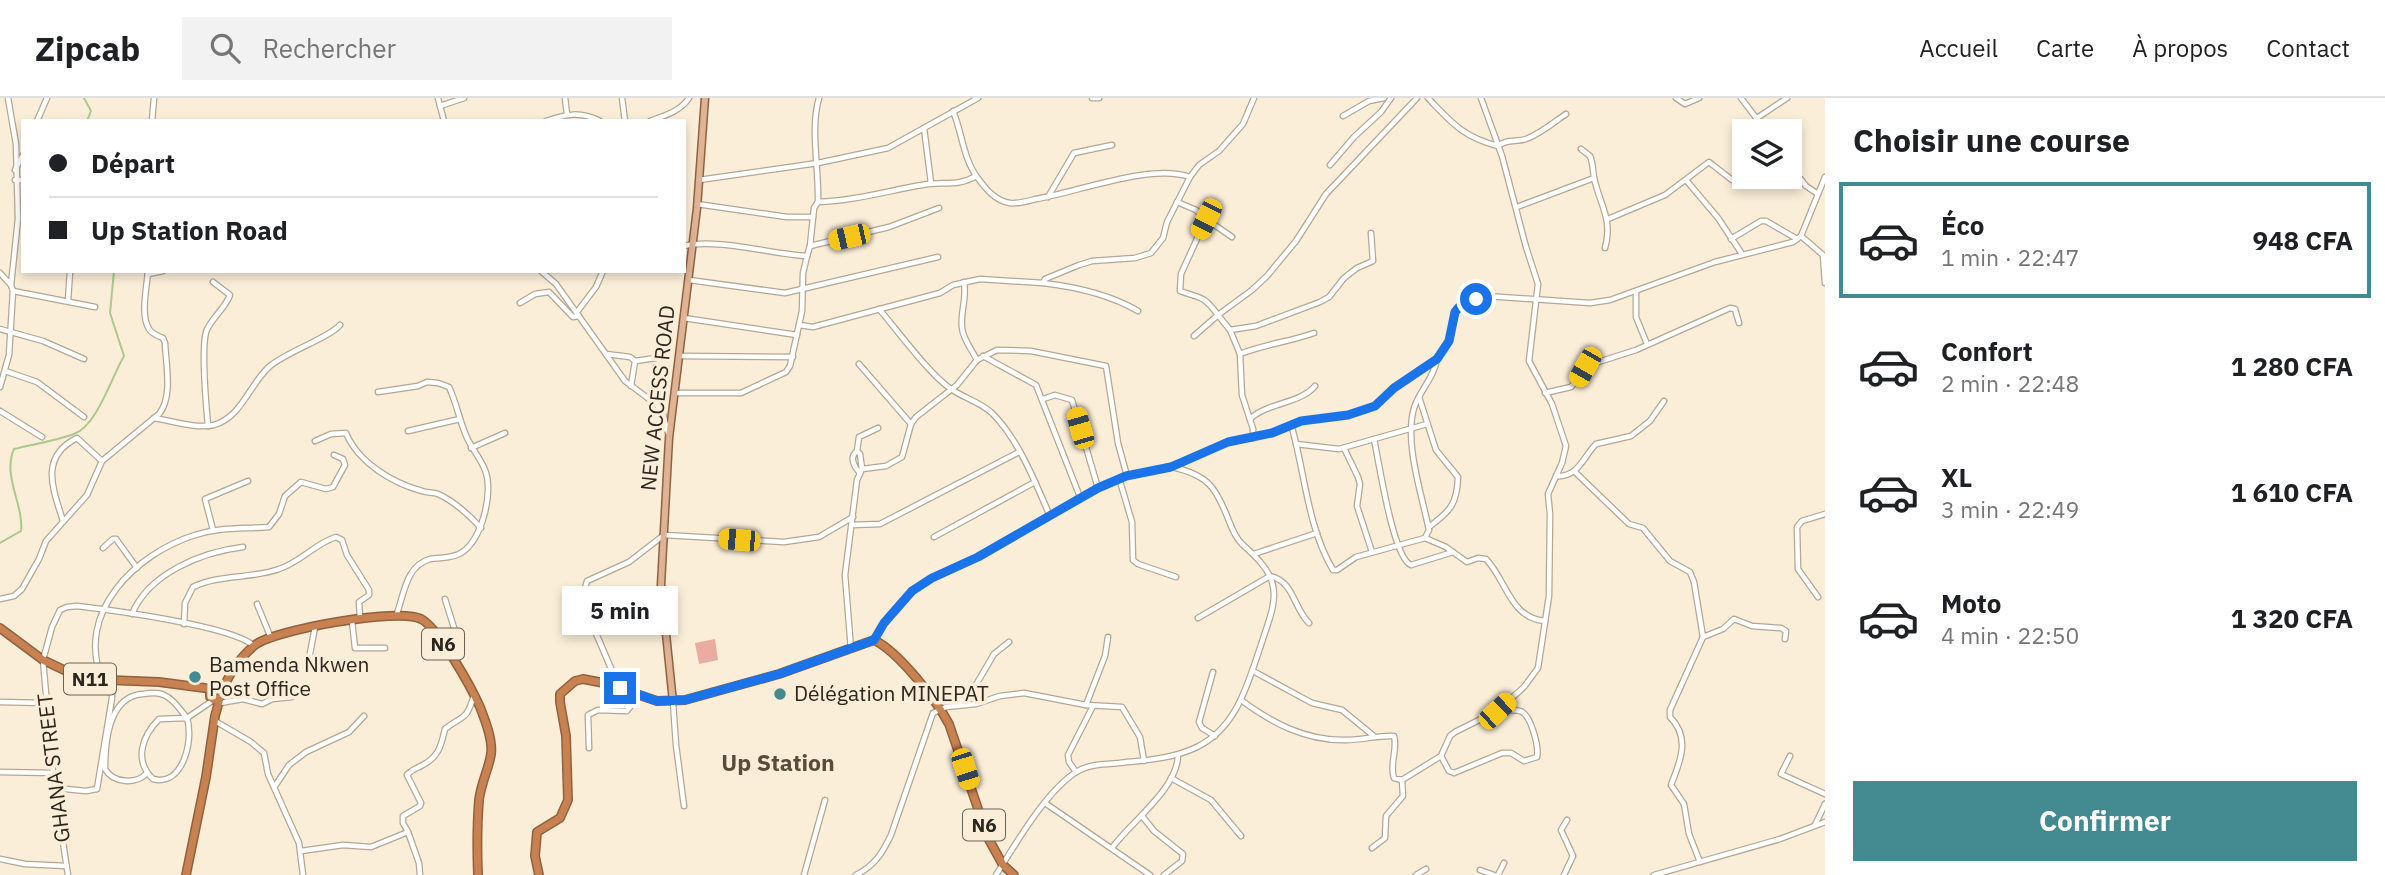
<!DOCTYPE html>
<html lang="fr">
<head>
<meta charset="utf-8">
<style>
	body { margin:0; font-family:"IBM Plex Sans",sans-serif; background:#f2f2f2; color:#202124; height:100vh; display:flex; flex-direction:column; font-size:26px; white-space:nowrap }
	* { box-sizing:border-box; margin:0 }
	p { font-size:23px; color:#757577 }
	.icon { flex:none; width:38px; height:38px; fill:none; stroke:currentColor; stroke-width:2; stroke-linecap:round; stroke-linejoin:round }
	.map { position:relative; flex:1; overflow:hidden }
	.drawer { display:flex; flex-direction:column; background:#fff; width:560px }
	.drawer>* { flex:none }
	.guide { position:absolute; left:21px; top:21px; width:665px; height:154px; border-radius:0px; box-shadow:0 4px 10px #0003; display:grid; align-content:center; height:154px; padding:0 28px; background:#fff }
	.fabs { position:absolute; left:1732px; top:21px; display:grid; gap:14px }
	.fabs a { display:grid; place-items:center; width:70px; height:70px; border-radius:0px; background:#fff; box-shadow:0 4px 10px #0003; font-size:35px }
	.end { position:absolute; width:32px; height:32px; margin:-16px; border:9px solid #1a73e8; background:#fff; box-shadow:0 0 0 4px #fff }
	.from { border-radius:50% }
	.bubble { position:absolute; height:49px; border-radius:0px; background:#fff; box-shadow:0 4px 10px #0003; font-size:23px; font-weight:700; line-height:49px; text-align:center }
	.car { position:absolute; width:21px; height:42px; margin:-21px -10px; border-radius:9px; box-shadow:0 0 5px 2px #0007; background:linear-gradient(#f5c518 24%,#345 0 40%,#f5c518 0 76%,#345 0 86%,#f5c518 0) }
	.guide b { display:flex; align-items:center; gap:24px; height:66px; font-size:26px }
	.guide b+b { border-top:2px solid #e0e0e0 }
	.guide i { width:18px; height:18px; background:#202124 }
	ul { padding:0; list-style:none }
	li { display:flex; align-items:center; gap:21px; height:116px; margin:0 14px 10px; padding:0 14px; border:4px solid transparent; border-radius:0px }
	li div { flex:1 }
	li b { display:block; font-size:26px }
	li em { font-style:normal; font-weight:700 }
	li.current { border-color:#438b91 }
	li>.icon { width:63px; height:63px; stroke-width:1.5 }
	h2 { padding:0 28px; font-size:32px; line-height:84px }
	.action { display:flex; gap:14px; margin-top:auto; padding:14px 28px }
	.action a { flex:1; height:80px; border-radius:0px; background:#438b91; color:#fff; font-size:28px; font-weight:700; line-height:80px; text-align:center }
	header { display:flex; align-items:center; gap:42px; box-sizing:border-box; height:98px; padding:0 35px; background:#fff; border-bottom:2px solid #e0e0e0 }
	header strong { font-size:33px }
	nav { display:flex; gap:38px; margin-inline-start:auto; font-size:24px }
	.search { width:490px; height:63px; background:#f2f2f2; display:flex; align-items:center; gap:18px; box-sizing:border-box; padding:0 24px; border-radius:0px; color:#757577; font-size:26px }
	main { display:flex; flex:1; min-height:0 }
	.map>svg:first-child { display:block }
	.green { fill:#eaaba0 }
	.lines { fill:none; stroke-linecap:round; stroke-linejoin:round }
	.stream { stroke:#adc88f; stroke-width:2 }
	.minor-casing { stroke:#b3a793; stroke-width:7 }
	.major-casing { stroke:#91613e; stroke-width:9 }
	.highway-casing { stroke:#91613e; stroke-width:10 }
	.minor { stroke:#fff; stroke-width:4.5 }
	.major { stroke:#deb396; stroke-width:6 }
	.highway { stroke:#c88150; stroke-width:7 }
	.route { stroke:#1a73e8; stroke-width:9 }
	.poi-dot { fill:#438b91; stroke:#fbeed9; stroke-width:2.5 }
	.labels { text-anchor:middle; stroke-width:7; stroke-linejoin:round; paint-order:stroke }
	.shield { fill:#fbeed9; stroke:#696256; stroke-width:2 }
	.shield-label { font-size:19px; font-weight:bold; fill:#2b261e }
	.street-label { font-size:21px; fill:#2b261e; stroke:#fbeed9 }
	.poi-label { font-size:21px; fill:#2b261e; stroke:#fbeed9; text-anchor:start }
	.neighbourhood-label { font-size:23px; font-weight:bold; fill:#584c3b; stroke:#fbeed9 }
</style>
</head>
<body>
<header>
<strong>Zipcab</strong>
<div class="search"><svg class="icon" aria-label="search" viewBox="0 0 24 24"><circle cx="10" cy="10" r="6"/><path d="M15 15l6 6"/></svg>Rechercher</div>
<nav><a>Accueil</a><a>Carte</a><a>À propos</a><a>Contact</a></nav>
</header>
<main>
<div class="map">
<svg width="1825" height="777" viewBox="0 0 1825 777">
	<rect width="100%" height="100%" fill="#fbeed9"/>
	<polygon class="green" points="715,541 718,562 699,566 695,545"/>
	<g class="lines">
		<g class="stream">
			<polyline points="84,0 91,13 87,23"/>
			<path d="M0 445 21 433C24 407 2 378 14 351 34 346 55 343 74 336 97 328 112 278 124 258L110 215 114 173"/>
		</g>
		<g class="minor-casing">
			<g id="minor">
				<polyline points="8,0 16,46 18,121 11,187"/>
				<polyline points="438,0 444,23"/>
				<polyline points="565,0 567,16"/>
				<polyline points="622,0 625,23"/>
				<polyline points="1092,0 1099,0"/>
				<path d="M1428 0C1452 25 1463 39 1498 48 1506 41 1516 44 1526 41 1540 36 1553 25 1566 16"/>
				<polyline points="1676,0 1685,6 1699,0"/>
				<polyline points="1741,0 1766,33"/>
				<polyline points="440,8 464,0"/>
				<path d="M953 13C962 34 963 60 977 79 985 90 995 103 1010 105 1018 106 1028 103 1036 101 1078 94 1151 65 1190 79"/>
				<polyline points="1343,18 1369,3 1384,0"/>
				<polyline points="1757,20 1787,0"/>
				<polyline points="37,23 47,0"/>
				<polyline points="152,23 154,0"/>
				<path d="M546 23C567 16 580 13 600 23"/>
				<path d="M650 23C664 18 681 13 689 0"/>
				<polyline points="924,30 931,85"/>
				<path d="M1581 51 1590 58C1593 65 1593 73 1594 80 1600 107 1613 121 1605 150"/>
				<polyline points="1330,67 1354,39 1381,14 1391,0"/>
				<polyline points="1790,68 1806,88 1818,96"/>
				<polyline points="15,72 23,57"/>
				<polyline points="15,82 23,82"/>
				<polyline points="699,82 818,65 888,50 978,0"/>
				<polyline points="1686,82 1718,120 1742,156"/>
				<polyline points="1048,99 1074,55 1112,47"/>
				<path d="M818 104C819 71 810 30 819 0"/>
				<path d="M1177 104 1196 112 1206 121 1181 176 1180 193C1202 201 1203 197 1218 217L1194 238"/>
				<polyline points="697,106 787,119 813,119"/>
				<polyline points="1517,109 1594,80"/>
				<polyline points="1206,121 1232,139"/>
				<polyline points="1608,121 1665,97 1709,64 1732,82 1745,76"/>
				<polyline points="1801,138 1823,157 1825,185"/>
				<polyline points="1731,141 1761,123 1766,123 1797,141"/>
				<polyline points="810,148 889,129 939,110"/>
				<path d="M807 158 810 148 814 110 818 104C853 103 887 93 922 87 942 83 958 89 976 78"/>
				<polyline points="541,173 556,186 625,283 657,307 663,316 668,335"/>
				<polyline points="0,175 11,187 13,193 9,257 0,289"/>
				<polyline points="148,176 163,173"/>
				<polyline points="689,182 785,195 938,159"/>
				<path d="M964 184C967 202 960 214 962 230 963 241 972 252 977 262"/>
				<path d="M1043 185C1077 189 1109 196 1138 213"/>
				<polyline points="13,193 95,209"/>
				<polyline points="1636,193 1636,219 1647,246"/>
				<polyline points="68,203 70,173"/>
				<polyline points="520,205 535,196 549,194 573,219 579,218"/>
				<path d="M879 211C898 233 929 276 951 291 964 300 980 304 992 315 1019 342 1035 384 1050 418"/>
				<polyline points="577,214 596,189 603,173"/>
				<polyline points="684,220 797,237"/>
				<polyline points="799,227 813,229 940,195 953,187 980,181 1043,185 1045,181 1079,167 1092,163 1135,160 1151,155 1163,140 1167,124 1190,79 1199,67 1219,53 1243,26 1254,0"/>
				<polyline points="0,231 43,243 84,261"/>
				<polyline points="1230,232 1256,228 1320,204 1329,199 1344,180 1357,170 1373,163 1371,135"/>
				<polyline points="606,256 630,259 635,263 631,288"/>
				<path d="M1240 256C1265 246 1289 244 1314 235"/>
				<polyline points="679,258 793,259"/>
				<polyline points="983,258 1036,287 1080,399"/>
				<polyline points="635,263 656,260"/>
				<polyline points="859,266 911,326"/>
				<polyline points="5,273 37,284 84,319"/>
				<path d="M378 294 418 288 427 284 438 285 449 289C456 304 459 320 465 335 470 349 480 359 485 372 494 394 482 442 461 455 451 461 440 459 430 461 405 468 404 498 396 518"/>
				<path d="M675 295H741L786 274 790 268 802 213 803 175 807 158C771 156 717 140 684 148"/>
				<polyline points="1545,295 1571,289 1589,267 1636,252 1730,210 1735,211 1739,225"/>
				<path d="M1419 299 1436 352 1458 379C1457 407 1450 413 1429 429"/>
				<polyline points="1043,301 1055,297 1072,302 1098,390"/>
				<polyline points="0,313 42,339"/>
				<path d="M154 320C173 323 196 331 214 327 242 319 250 285 270 268 288 253 329 240 340 227"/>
				<path d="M1250 321C1268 304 1300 306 1315 288"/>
				<path d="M1291 326C1305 374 1307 428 1333 472H1337L1356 459 1425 440 1429 432C1422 397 1404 345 1414 310 1420 292 1434 280 1437 261"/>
				<path d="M208 328C206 306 201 253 206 234 211 220 225 211 230 197L213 184"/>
				<polyline points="408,333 460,321"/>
				<polyline points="1253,340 1253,331 1242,297 1240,256 1230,232 1218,217 1252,192 1267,178 1296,143 1326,96 1417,0"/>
				<path d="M1374 341C1379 364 1393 460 1411 467L1453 454"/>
				<path d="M315 343 331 336 346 335C358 364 392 385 422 393 427 395 433 394 438 396 454 403 469 417 481 430"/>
				<polyline points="1296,346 1339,351 1427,326"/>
				<polyline points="471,350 505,335"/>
				<polyline points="1344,350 1358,379 1360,386 1357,408 1372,454"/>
				<polyline points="857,353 859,339 878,330"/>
				<polyline points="862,371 886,368 902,359 911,326 916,319 957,287 977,262 997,252 1031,253 1106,268 1118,345 1127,378"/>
				<polyline points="1575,374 1629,426 1643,430 1670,463 1690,474 1694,484 1703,539"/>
				<path d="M1556 378C1578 380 1583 359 1596 346L1631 338 1650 323 1664 303"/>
				<polyline points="1119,380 1132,424 1133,462 1138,466 1176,479"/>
				<path d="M63 423C53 391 39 359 77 340L102 363"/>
				<polyline points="852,427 880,426 1019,354"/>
				<polyline points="213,432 205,401 248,383"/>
				<polyline points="934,439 1035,384"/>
				<path d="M1425 440 1446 449 1467 464 1478 460 1486 461C1507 483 1510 520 1545 523"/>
				<polyline points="103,450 113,441 116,441 137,470"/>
				<polyline points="1254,456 1317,435"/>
				<polyline points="1818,499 1798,471 1797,429 1802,423 1825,416"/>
				<path d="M0 501 14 498 22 491 39 461 46 443 87 397 102 363 159 316C173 299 166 267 165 245L163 240C158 238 152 236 149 231 140 217 147 189 148 173"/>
				<polyline points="445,501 456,536 455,563"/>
				<polyline points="257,506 271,540"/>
				<path d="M132 516C149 475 202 454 243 449"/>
				<path d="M1198 520 1270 478C1295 484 1293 510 1309 525"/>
				<polyline points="352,523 355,550 385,550"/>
				<path d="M184 526 185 505 193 489C219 476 252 481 279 471 301 464 314 446 336 439L342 442 347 457 369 492V497L359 504 360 520"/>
				<polyline points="874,542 884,525 912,493 932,480 978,459 1098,390 1127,378 1171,368 1228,344 1272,335 1301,323 1348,317 1375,308 1394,290 1437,261 1449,243 1455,214 1467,204 1487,198 1590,205 1610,202 1715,164 1793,144 1801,138 1825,79"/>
				<path d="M851 551 845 477 857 382 862 371 860 356 857 353C849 359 854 369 860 375"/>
				<polyline points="308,566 315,529"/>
				<polyline points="1253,573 1312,605 1342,612 1375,639"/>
				<polyline points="1213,574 1199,624 1202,630 1215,638"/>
				<path d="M102 581C75 515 135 456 195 437 220 429 243 431 269 429L279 416 285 398 301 384 326 391 333 389 345 367 343 361 334 357"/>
				<polyline points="619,589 595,533 585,490 587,483 629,464 664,437 784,444 819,439 853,419"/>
				<path d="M1241 602C1272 625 1306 643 1346 642 1362 642 1379 637 1394 638 1398 652 1389 666 1394 680L1402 682 1441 658 1450 638 1455 634 1497 613 1524 589 1538 570 1549 498 1550 416 1548 396 1562 365 1566 348 1552 306 1529 263 1538 186 1526 149 1502 58 1481 0"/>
				<polyline points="0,604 46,605"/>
				<polyline points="673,604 676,647 684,708"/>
				<polyline points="220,605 243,601 262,606 272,601 292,599 302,589"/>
				<polyline points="958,607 977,585 994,556 1009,544"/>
				<polyline points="1086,607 1122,609 1140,639 1144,663"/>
				<path d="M187 620C194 642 183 689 153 681 133 662 143 637 159 621Z"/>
				<polyline points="215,623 251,644 264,655 268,676 299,745 303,777"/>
				<polyline points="589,650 588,617 598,612 627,613 639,597"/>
				<path d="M1441 658 1449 673 1454 675 1502 655H1511L1524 663 1537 659C1539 649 1531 616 1520 613 1514 611 1504 613 1497 613"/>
				<polyline points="1790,658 1781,676 1825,696"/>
				<polyline points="0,674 53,675"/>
				<polyline points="1076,674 1069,664 1068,657 1093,608"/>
				<path d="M147 675C136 687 113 685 105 671 105 644 109 598 143 596 149 595 158 594 164 597 174 601 181 613 187 620L212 603"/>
				<polyline points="1171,680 1211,702 1241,738"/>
				<polyline points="275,688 289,667 306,654 349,634 364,618"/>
				<polyline points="55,690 86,693 97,691 112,600 112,583"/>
				<polyline points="1045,705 1150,777"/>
				<polyline points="1142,718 1154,733 1183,756 1182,763 1164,777"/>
				<polyline points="1815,727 1825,706"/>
				<path d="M408 734 403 725V718L420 708 421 705 407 677C411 672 415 671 421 668 439 659 441 648 445 631 464 616 466 624 474 597"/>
				<path d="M1112 750C1131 724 1178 690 1178 657"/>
				<polyline points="1372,750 1385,740 1386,718 1403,698 1402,682"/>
				<polyline points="301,753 343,747 371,749 408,734 419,765 420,777"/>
				<polyline points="0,761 25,766 66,768"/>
				<path d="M1700 764 1689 736 1684 706 1671 687C1680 664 1691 640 1670 619V612L1703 539 1723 531 1734 521 1752 528 1781 530 1786 533 1785 541"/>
				<polyline points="1480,772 1494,777"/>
				<path d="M68 777 54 686 43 562 52 529 60 512 67 509 77 508C111 512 233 528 254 548"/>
				<polyline points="804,777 825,702"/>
				<path d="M856 777C875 767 882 756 891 737L933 615 946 609 976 606 1000 598 1024 595 1086 607 1105 558 1108 539"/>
				<path d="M996 777C1015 747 1047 691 1078 673 1090 666 1106 666 1119 665 1146 662 1172 661 1197 649 1238 629 1248 584 1262 544 1267 527 1277 506 1273 488 1270 471 1254 457 1242 446 1236 440 1232 431 1229 423 1216 389 1208 377 1172 369"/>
				<polyline points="1416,777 1426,771"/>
				<polyline points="1498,777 1504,765"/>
				<polyline points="1564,777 1573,758 1561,732 1567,722"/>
				<polyline points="1654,777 1780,741 1825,724"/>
			</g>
		</g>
		<g class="major-casing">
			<polyline id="major" points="673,604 661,487 669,340 697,110 705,0"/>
		</g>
		<g class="highway-casing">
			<g id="highway">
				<polyline points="0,530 43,562 83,581 159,584 212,591"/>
				<path d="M222 594 218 590H213L210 593V599L214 602 220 600C226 581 238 561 255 547 274 532 399 509 421 521 438 529 472 591 480 609 485 622 493 642 491 656 489 670 481 685 479 702 477 727 477 752 478 777"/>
				<polyline points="186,777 206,679 215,618 220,600"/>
				<path d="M539 777 535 758 537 734 560 720 568 702 566 638 560 604V596L575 583 583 581 604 585 657 603 685 602 779 576 874 542C899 554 936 602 949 626L988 740 1003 767 1014 777"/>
			</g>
		</g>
		<use href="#minor" class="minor"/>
		<use href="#major" class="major"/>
		<use href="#highway" class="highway"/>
	</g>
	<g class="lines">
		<polyline class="route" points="620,590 657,603 685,602 779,576 874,542 884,525 912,493 932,480 978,459 1098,390 1126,378 1171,369 1228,344 1272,335 1301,323 1348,317 1375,308 1394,290 1437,261 1449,243 1455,214 1460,208 1476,201"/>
	</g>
	<g class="poi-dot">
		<circle cx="195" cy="579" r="7"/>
		<circle cx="780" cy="596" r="7"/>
	</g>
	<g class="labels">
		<g class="shield">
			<rect x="422" y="530.5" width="42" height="31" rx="5"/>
			<rect x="64" y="565.5" width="52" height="31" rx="5"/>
			<rect x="963" y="711.5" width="42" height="31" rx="5"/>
		</g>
		<g class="shield-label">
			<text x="443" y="553">N6</text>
			<text x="90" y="588">N11</text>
			<text x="984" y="734">N6</text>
		</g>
		<g class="street-label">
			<text transform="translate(658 300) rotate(-84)" y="7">NEW ACCESS ROAD</text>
			<text transform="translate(54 670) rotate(-97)" y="7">GHANA STREET</text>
		</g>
		<g class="poi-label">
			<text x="209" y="574">Bamenda Nkwen<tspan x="209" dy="24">Post Office</tspan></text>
			<text x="794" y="603">Délégation MINEPAT</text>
		</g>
		<g class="neighbourhood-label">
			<text x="778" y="673">Up Station</text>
		</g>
	</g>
</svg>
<div class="fabs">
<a><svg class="icon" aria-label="layers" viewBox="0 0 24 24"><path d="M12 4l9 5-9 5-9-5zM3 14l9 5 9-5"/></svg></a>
</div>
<i class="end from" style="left:1476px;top:201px"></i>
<i class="end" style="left:620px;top:590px"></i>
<div class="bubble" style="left:562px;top:488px;width:116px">5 min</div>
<i class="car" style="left:1206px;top:121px;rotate:206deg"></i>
<i class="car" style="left:849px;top:139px;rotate:257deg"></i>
<i class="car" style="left:1585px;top:269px;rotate:210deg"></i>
<i class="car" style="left:1080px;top:330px;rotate:344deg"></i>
<i class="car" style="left:739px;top:442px;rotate:275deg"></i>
<i class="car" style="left:1497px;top:613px;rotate:47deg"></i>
<i class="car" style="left:965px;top:671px;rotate:162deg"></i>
<div class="guide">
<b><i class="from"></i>Départ</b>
<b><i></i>Up Station Road</b>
</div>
</div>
<section class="drawer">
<h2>Choisir une course</h2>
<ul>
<li class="current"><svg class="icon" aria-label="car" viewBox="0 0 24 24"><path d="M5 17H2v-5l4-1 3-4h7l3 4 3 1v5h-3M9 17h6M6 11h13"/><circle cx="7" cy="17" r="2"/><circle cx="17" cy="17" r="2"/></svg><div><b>Éco</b><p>1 min · 22:47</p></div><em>948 CFA</em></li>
<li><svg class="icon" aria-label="car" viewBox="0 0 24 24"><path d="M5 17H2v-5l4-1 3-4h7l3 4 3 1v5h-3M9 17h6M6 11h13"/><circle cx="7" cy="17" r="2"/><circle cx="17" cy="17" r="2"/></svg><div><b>Confort</b><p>2 min · 22:48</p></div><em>1 280 CFA</em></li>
<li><svg class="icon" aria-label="car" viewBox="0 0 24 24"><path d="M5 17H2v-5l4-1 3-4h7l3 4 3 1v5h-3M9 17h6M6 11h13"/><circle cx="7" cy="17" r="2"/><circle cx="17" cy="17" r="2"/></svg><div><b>XL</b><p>3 min · 22:49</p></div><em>1 610 CFA</em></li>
<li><svg class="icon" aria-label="car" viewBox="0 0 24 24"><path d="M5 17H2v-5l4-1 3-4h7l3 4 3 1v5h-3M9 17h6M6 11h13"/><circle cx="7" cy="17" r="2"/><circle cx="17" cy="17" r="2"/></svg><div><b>Moto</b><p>4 min · 22:50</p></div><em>1 320 CFA</em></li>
</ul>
<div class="action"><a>Confirmer</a></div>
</section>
</main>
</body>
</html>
